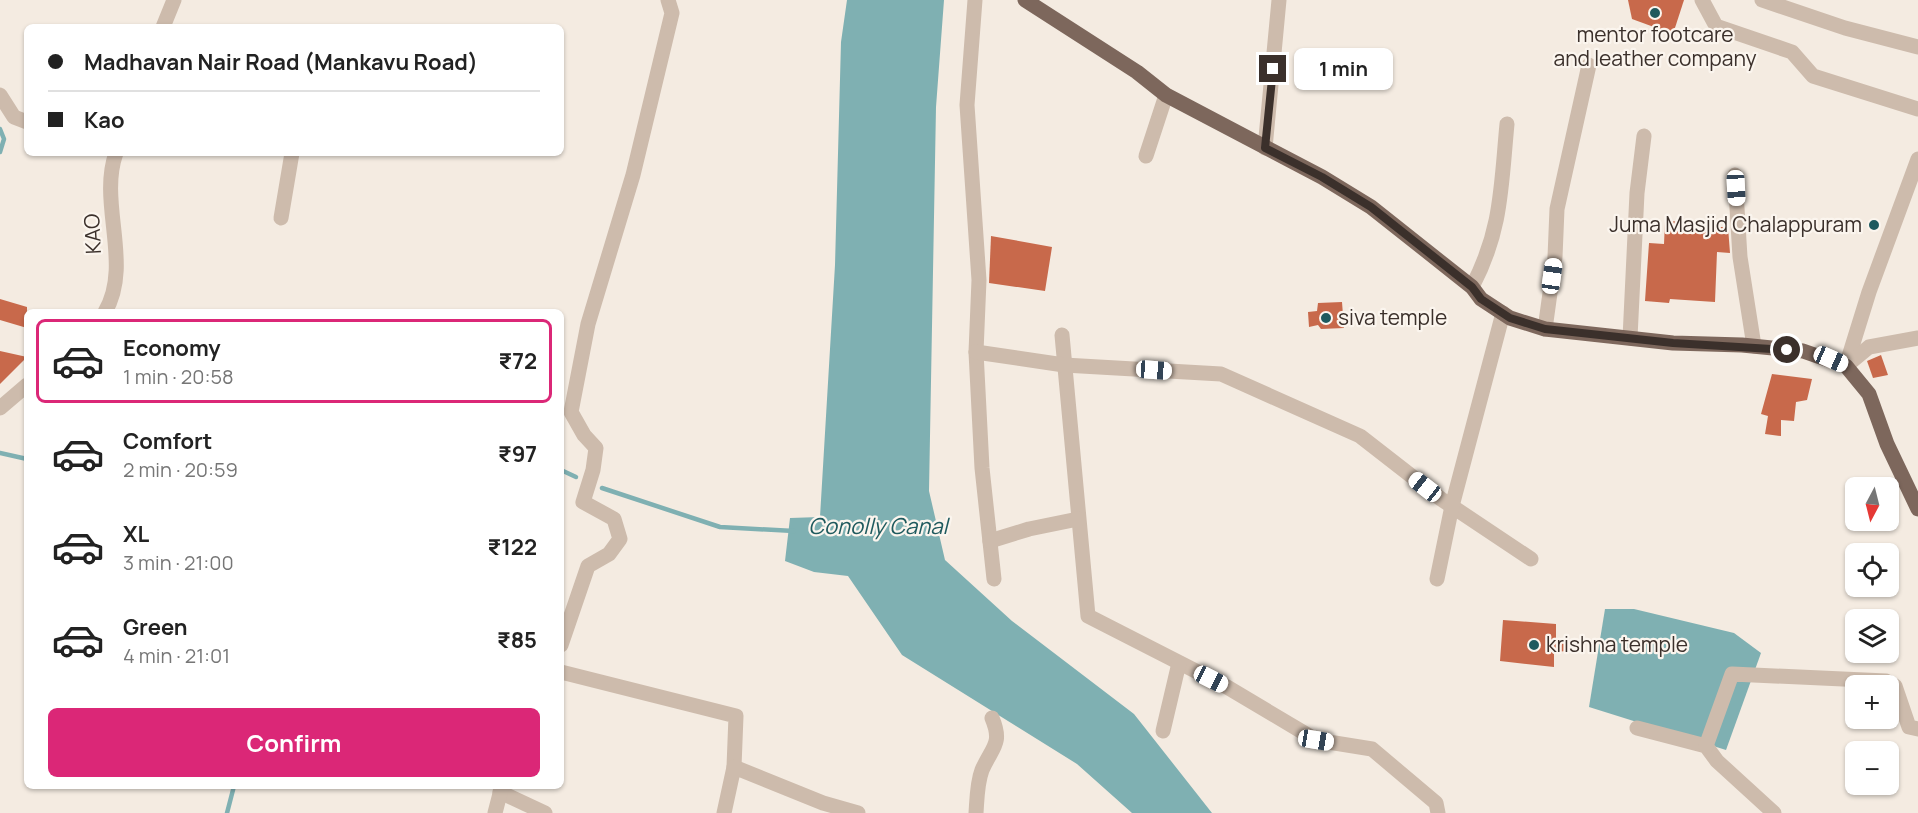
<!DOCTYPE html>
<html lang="en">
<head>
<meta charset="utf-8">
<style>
	body { margin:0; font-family:Manrope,sans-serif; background:#f6f6f6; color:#222; height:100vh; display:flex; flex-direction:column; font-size:22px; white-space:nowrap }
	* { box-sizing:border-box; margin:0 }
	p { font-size:20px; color:#767676 }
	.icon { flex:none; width:33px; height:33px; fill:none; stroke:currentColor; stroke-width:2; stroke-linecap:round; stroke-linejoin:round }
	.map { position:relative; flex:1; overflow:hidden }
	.details { position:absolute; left:24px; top:309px; width:540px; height:480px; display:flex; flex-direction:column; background:#fff; border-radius:9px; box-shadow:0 2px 4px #0004 }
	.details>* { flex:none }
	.hud { position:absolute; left:24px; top:24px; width:540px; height:132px; border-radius:9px; box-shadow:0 2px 4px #0004; display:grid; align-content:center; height:132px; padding:0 24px; background:#fff }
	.needle { width:39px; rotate:187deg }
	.tools { position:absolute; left:1845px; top:477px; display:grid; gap:12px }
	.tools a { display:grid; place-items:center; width:54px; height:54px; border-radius:9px; background:#fff; box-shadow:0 2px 4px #0004; font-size:30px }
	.end { position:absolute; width:27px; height:27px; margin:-14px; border:8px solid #3b302b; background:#fff; box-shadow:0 0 0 3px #fff }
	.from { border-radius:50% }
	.bubble { position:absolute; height:42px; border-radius:9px; background:#fff; box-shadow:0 2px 4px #0004; font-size:20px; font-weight:700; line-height:42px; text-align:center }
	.car { position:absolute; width:18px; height:36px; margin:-18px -9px; border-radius:8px; box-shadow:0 0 4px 2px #0007; background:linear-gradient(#fff 24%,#345 0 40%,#fff 0 76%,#345 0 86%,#fff 0) }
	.hud b { display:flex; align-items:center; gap:21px; height:57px; font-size:22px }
	.hud b+b { border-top:2px solid #e0e0e0 }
	.hud i { width:15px; height:15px; background:#222 }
	ul { padding:10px 0 0; list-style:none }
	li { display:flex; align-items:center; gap:18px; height:84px; margin:0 12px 9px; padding:0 12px; border:3px solid transparent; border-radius:9px }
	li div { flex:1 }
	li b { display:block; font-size:22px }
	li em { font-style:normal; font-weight:700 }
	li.active { border-color:#db2777 }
	li>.icon { width:54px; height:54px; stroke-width:1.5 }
	.primary-button { display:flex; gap:12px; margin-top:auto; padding:12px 24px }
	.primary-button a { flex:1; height:69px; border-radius:9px; background:#db2777; color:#fff; font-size:24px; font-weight:700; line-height:69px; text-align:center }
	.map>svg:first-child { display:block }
	.water { fill:#7fb0b2 }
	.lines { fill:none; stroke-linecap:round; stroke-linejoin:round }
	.stream { stroke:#7fb0b2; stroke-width:4.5 }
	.building { fill:#c8694b }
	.minor { stroke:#cdbbac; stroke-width:15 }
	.major { stroke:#7d675c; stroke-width:15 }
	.route { stroke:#3b302b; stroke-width:8 }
	.poi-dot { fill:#1f5a5e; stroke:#fbf5ee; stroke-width:2 }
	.labels { text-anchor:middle; stroke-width:4.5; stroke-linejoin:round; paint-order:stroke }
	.poi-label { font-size:21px; fill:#3b302b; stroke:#fbf5ee; text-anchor:start }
	.street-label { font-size:21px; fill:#3b302b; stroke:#fbf5ee }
	.water-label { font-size:22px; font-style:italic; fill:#1f5a5e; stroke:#fbf5ee }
</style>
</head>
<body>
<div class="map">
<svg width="1918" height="813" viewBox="0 0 1918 813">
	<rect width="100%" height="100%" fill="#f4ebe1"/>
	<g class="water">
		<polygon points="847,0 944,0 936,107 929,491 945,560 1012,621 1134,714 1212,813 1132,813 1077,764 902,655 848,576 814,572 785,561 790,518 820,517 835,265 841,42"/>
		<polygon points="1605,609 1634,609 1734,633 1761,653 1726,750 1589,707"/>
	</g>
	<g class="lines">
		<g class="stream">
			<polyline points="0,129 4,139 0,152"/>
			<polyline points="0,453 27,459"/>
			<polyline points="561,470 576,477"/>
			<polyline points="602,488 720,527 794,531"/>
			<polyline points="227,813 234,786"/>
		</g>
	</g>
	<g class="building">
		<polygon points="1628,0 1684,0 1673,34 1632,19"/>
		<polygon points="1665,221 1690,222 1690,227 1728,227 1730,253 1717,252 1715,302 1670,299 1669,303 1645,301 1649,243 1664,244"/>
		<polygon points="991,236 1052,247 1045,291 989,283"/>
		<polygon points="0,299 27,307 27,328 0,320"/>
		<polygon points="1342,302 1344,328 1321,329 1318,325 1309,327 1308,312 1317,311 1318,303"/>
		<polygon points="0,351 27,357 0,384"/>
		<polygon points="1881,355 1888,375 1873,378 1867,361"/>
		<polygon points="1772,374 1812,379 1807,400 1796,402 1794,421 1781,420 1781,436 1765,434 1768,416 1761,414"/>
		<polygon points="1503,620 1556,624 1556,639 1567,639 1568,651 1554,652 1554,667 1500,661"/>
	</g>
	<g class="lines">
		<g class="minor">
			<polyline points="975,0 967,105 979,280 976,352 982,468 994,579"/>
			<polyline points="1702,0 1716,26 1792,52 1813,76 1918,109"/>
			<polyline points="1762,0 1845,28 1918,47"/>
			<polyline points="163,27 174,0"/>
			<polyline points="0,95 14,117 27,122"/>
			<polyline points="1265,148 1279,0"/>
			<polyline points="1146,156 1166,95"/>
			<polyline points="1735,175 1740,257 1754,346"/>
			<polyline points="281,218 292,153"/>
			<path d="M1472 287C1502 230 1501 186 1507 124"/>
			<path d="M105 312C133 264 98 203 116 153"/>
			<polyline points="1545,329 1555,257 1557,209 1589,65"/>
			<polyline points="1062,335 1088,616 1227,687 1316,740 1372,749 1436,803 1438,813"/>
			<polyline points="1630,338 1637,193 1644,136"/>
			<polyline points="976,352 1064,365 1221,374 1360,436 1441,499 1531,559"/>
			<polyline points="1846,366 1869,292 1918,159"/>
			<polyline points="1846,366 1869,347 1918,338"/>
			<polyline points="0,408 27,385"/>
			<polyline points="990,541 1029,529 1078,519"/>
			<polyline points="1437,579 1452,506 1503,313"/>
			<polyline points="561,645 588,566 609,554 620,539 614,519 583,502 593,470 596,448 584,435 571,412 588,324 633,175 672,13 668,0"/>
			<polyline points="561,672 736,716 734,767"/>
			<polyline points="1637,728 1706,746 1717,761 1774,813"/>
			<polyline points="1163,731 1179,663"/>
			<polyline points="1706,746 1732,674 1886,681 1895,686 1909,727 1918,729"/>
			<polyline points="500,792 545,813"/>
			<polyline points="495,813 502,786"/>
			<polyline points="724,813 734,767 823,803 858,813"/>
			<path d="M976 813C977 799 977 783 982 770 992 747 1003 744 992 718"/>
		</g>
		<polyline class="major" points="1025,0 1137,72 1166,95 1322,177 1371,207 1472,287 1481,299 1510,318 1545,329 1673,343 1742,345 1803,351 1846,366 1869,394 1887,444 1918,509"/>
	</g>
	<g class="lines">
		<polyline class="route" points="1273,69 1265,148 1322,177 1371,207 1472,287 1481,299 1510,318 1545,329 1673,343 1787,350"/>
	</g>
	<g class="poi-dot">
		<circle cx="1655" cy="13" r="6"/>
		<circle cx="1874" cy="225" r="6"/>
		<circle cx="1326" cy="318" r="6"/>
		<circle cx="1534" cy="645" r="6"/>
	</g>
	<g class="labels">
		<g class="poi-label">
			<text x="1655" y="42" text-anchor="middle">mentor footcare<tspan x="1655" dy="24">and leather company</tspan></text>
			<text x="1862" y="232" text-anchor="end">Juma Masjid Chalappuram</text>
			<text x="1338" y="325">siva temple</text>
			<text x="1546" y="652">krishna temple</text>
		</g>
		<g class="street-label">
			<text transform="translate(93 234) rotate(-93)" y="7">KAO</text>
		</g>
		<g class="water-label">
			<text x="878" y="534">Conolly Canal</text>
		</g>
	</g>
</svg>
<div class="tools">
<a><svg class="needle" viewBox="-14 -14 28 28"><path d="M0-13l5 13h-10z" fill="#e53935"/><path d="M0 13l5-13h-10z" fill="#767676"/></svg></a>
<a><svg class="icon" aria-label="locate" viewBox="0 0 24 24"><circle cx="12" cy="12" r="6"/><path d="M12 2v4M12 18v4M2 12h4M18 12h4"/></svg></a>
<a><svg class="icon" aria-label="layers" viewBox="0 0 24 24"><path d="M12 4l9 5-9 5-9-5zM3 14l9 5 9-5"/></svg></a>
<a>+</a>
<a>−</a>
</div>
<i class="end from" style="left:1787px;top:350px"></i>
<i class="end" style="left:1273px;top:69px"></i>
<div class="bubble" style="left:1294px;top:48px;width:99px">1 min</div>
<i class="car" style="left:1736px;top:188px;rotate:177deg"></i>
<i class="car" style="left:1552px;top:276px;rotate:8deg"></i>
<i class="car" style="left:1831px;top:359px;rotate:114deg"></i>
<i class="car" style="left:1154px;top:370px;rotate:94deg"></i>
<i class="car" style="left:1425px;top:487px;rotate:308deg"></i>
<i class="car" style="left:1211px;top:679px;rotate:117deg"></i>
<i class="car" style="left:1316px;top:740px;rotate:99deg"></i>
<div class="hud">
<b><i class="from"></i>Madhavan Nair Road (Mankavu Road)</b>
<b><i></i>Kao</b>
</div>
<section class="details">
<ul>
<li class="active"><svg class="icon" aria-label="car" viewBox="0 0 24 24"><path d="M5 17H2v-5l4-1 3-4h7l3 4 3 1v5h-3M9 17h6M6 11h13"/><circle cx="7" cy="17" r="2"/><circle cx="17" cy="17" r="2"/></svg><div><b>Economy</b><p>1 min · 20:58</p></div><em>₹72</em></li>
<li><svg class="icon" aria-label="car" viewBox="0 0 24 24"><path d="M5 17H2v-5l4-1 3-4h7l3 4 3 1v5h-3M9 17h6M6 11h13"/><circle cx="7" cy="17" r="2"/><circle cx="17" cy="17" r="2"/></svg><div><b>Comfort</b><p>2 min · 20:59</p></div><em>₹97</em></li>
<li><svg class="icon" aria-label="car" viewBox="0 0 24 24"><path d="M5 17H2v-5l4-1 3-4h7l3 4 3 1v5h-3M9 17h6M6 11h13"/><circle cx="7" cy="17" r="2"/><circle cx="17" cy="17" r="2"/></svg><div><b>XL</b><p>3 min · 21:00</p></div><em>₹122</em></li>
<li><svg class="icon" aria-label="car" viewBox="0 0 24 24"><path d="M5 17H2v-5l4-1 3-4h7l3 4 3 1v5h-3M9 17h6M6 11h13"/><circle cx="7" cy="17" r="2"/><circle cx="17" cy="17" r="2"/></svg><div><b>Green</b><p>4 min · 21:01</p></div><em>₹85</em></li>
</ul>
<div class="primary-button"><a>Confirm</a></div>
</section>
</div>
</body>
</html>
